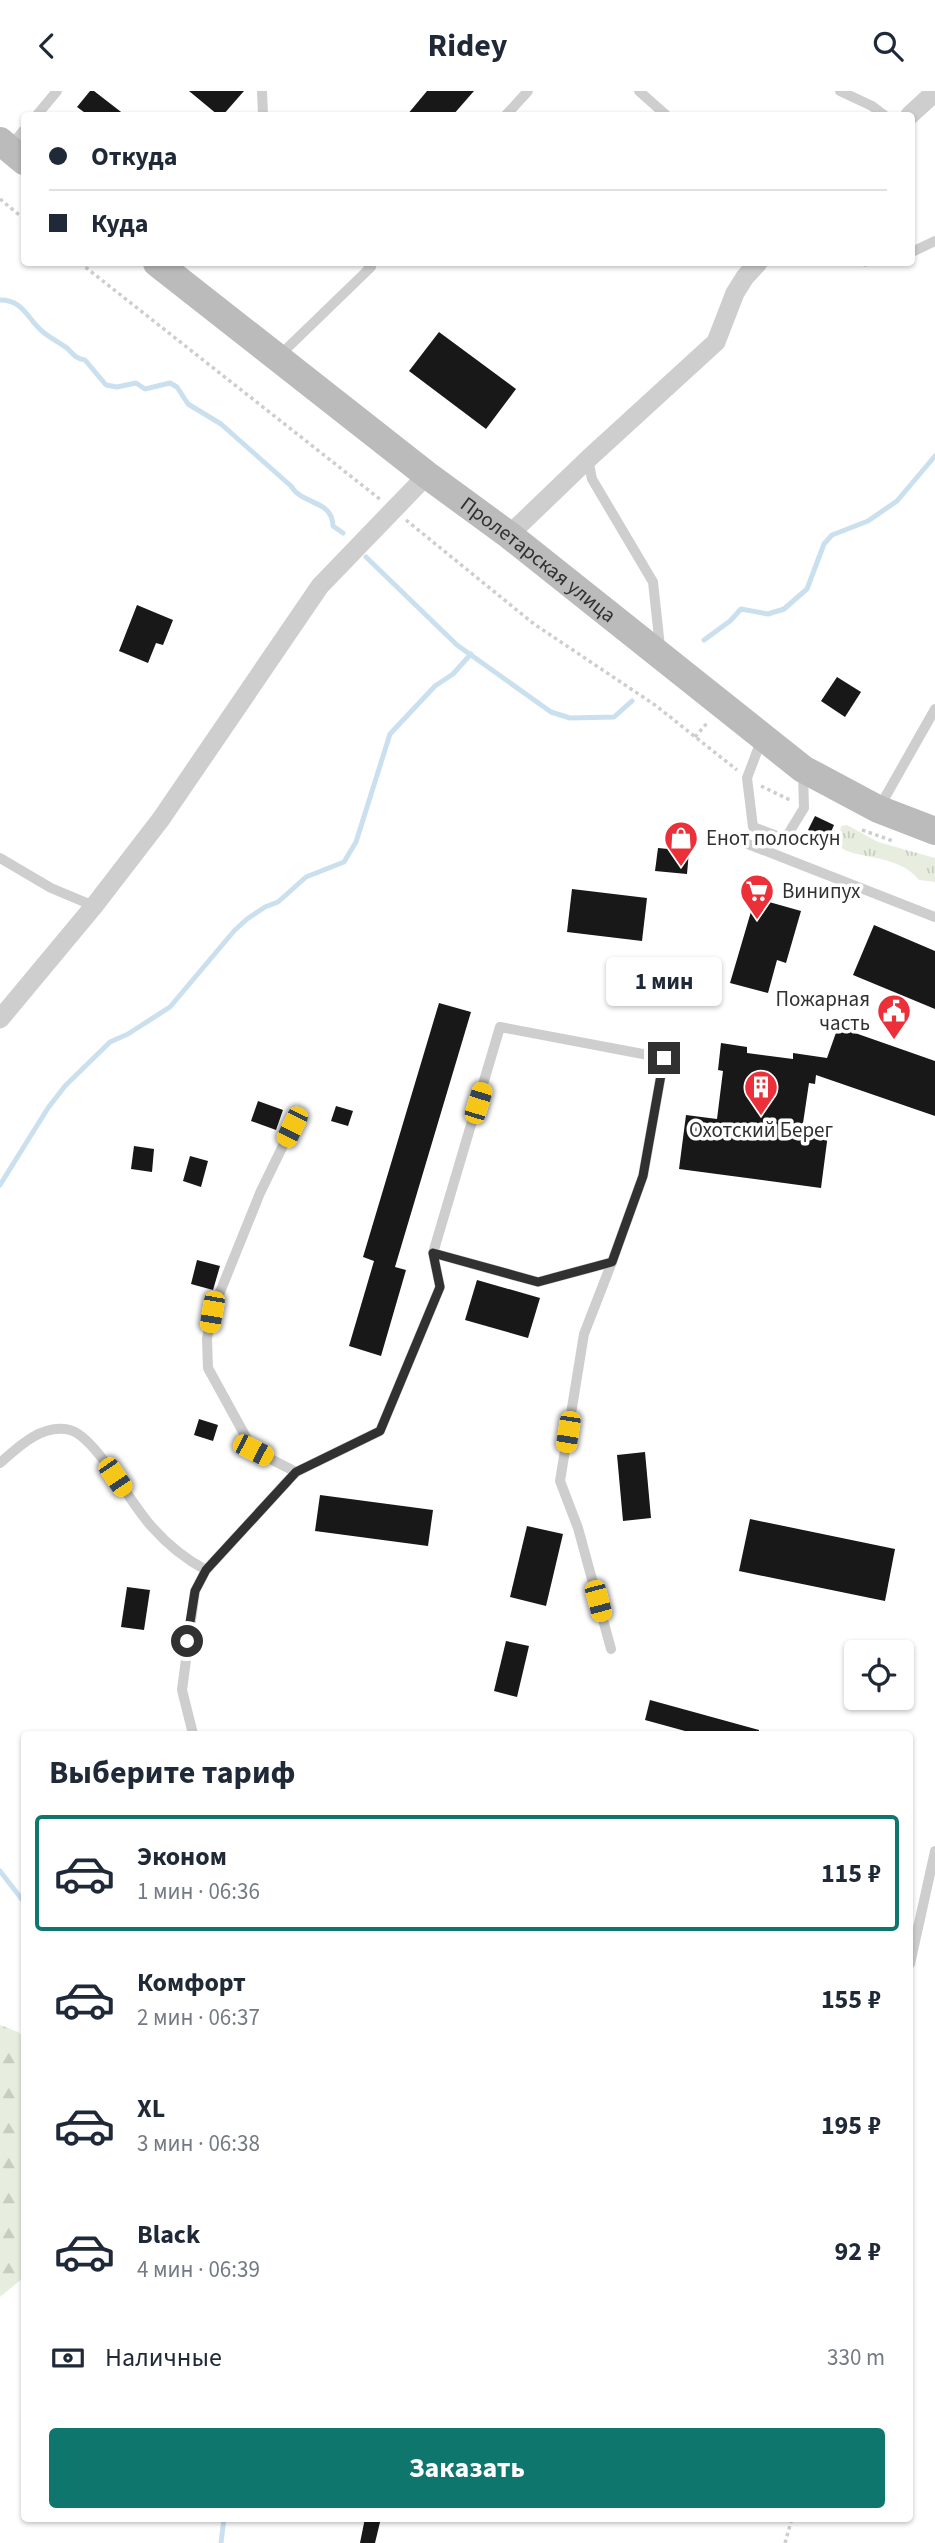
<!DOCTYPE html>
<html lang="ru">
<head>
<meta charset="utf-8">
<style>
	body { margin:0; font-family:"Source Sans 3",sans-serif; background:#f6f6f7; color:#1f2937; height:100vh; display:flex; flex-direction:column; font-size:26px; white-space:nowrap }
	* { box-sizing:border-box; margin:0 }
	p { font-size:23px; color:#747a83 }
	.icon { flex:none; width:38px; height:38px; fill:none; stroke:currentColor; stroke-width:2; stroke-linecap:round; stroke-linejoin:round }
	.map { position:relative; flex:1; overflow:hidden }
	.panel { position:absolute; left:21px; top:1640px; width:892px; height:791px; display:flex; flex-direction:column; background:#fff; border-radius:7px; box-shadow:0 2px 5px #0004 }
	.panel>* { flex:none }
	.banner { position:absolute; left:21px; top:21px; width:894px; height:154px; border-radius:7px; box-shadow:0 2px 5px #0004; display:grid; align-content:center; height:154px; padding:0 28px; background:#fff }
	.tools { position:absolute; left:844px; top:1549px; display:grid; gap:14px }
	.tools a { display:grid; place-items:center; width:70px; height:70px; border-radius:7px; background:#fff; box-shadow:0 2px 5px #0004; font-size:35px }
	.end { position:absolute; width:32px; height:32px; margin:-16px; border:9px solid #313131; background:#fff; box-shadow:0 0 0 4px #fff }
	.from { border-radius:50% }
	.bubble { position:absolute; height:49px; border-radius:7px; background:#fff; box-shadow:0 2px 5px #0004; font-size:23px; font-weight:700; line-height:49px; text-align:center }
	.car { position:absolute; width:21px; height:42px; margin:-21px -10px; border-radius:9px; box-shadow:0 0 5px 2px #0007; background:linear-gradient(#f5c518 24%,#345 0 40%,#f5c518 0 76%,#345 0 86%,#f5c518 0) }
	.banner b { display:flex; align-items:center; gap:24px; height:66px; font-size:26px }
	.banner b+b { border-top:2px solid #e0e1e3 }
	.banner i { width:18px; height:18px; background:#1f2937 }
	ul { padding:0; list-style:none }
	li { display:flex; align-items:center; gap:21px; height:116px; margin:0 14px 10px; padding:0 14px; border:4px solid transparent; border-radius:7px }
	li div { flex:1 }
	li b { display:block; font-size:26px }
	li em { font-style:normal; font-weight:700 }
	li.active { border-color:#0f766e }
	li>.icon { width:63px; height:63px; stroke-width:1.5 }
	h2 { padding:0 28px; font-size:32px; line-height:84px }
	.pay { display:flex; align-items:center; gap:18px; height:77px; padding:0 28px; font-size:26px }
	.pay p { margin-inline-start:auto }
	.primary-button { display:flex; gap:14px; margin-top:auto; padding:14px 28px }
	.primary-button a { flex:1; height:80px; border-radius:7px; background:#0f766e; color:#fff; font-size:28px; font-weight:700; line-height:80px; text-align:center }
	header { display:flex; justify-content:space-between; align-items:center; height:91px; padding:0 28px; background:#fff; font-size:32px; font-weight:700 }
	.map>svg:first-child { display:block }
	.grass { fill:url(#grass-tufts) }
	.forest { fill:url(#forest-firs) }
	.lines { fill:none; stroke-linecap:round; stroke-linejoin:round }
	.stream { stroke:#cbe0ee; stroke-width:5 }
	.building { fill:#181818 }
	.path { stroke:#cecece; stroke-width:3.5; stroke-dasharray:3.5 3.5; stroke-linecap:butt }
	.lane { stroke:#cecece; stroke-width:10 }
	.street { stroke:#cecece; stroke-width:19 }
	.secondary { stroke:#bbb; stroke-width:28 }
	.route { stroke:#313131; stroke-width:9 }
	.labels { text-anchor:middle; stroke-width:7; stroke-linejoin:round; paint-order:stroke }
	.street-label { font-size:21px; fill:#313131; stroke:#fff }
	.poi-label { font-size:21px; fill:#313131; stroke:#fff; text-anchor:start }
</style>
</head>
<body>
<header><svg class="icon" aria-label="back" viewBox="0 0 24 24"><path d="M15 5l-7 7 7 7"/></svg>Ridey<svg class="icon" aria-label="search" viewBox="0 0 24 24"><circle cx="10" cy="10" r="6"/><path d="M15 15l6 6"/></svg></header>
<div class="map">
<svg width="935" height="2452" viewBox="0 0 935 2452">
	<defs>
		<pattern id="grass-tufts" width="24" height="20" patternUnits="userSpaceOnUse" patternTransform="scale(1.75)"><rect width="24" height="20" fill="#e7eedf"/><path d="M3 7l-1-3M5 7V3M7 7l1-3M15 17l-1-3M17 17v-4M19 17l1-3" fill="none" stroke="#c7cdc0"/></pattern>
		<pattern id="forest-firs" width="22" height="20" patternUnits="userSpaceOnUse" patternTransform="scale(1.75)"><rect width="22" height="20" fill="#e7eedf"/><path d="M5 1l3.5 6h-7zM16 11l3.5 6h-7z" fill="#c7cdc0"/></pattern>
	</defs>
	<rect width="100%" height="100%" fill="#fff"/>
	<path class="grass" d="M847 734 878 751 935 767V791L919 789C897 761 853 770 838 754L841 735Z"/>
	<polygon class="forest" points="0,1934 18,1941 24,1946 24,2186 0,2206"/>
	<g class="lines">
		<g class="stream">
			<path d="M0 209C24 209 27 228 43 241 50 247 59 251 67 257 73 263 76 268 85 269L106 294 117 296 136 292 145 298 170 292 177 296 188 313 221 333 291 395C303 415 332 408 333 435L343 442"/>
			<polyline points="366,466 457,554 551,621 570,627 614,626 632,610"/>
			<polyline points="704,549 730,530 741,518 768,523 784,518 807,498 824,453 832,444 868,430 897,410 935,365"/>
			<polyline points="0,1094 48,1017 65,995 110,951 128,943 170,916 234,840 247,828 265,816 278,811 306,786 344,771 356,751 390,643 435,595 453,583 471,563"/>
			<polyline points="0,1780 24,1811"/>
			<polyline points="221,2452 224,2427"/>
		</g>
	</g>
	<g class="building">
		<polygon points="90,0 94,0 125,24 88,24 77,16"/>
		<polygon points="189,0 244,0 223,24 218,24"/>
		<polygon points="427,0 474,0 453,24 407,24"/>
		<polygon points="439,241 516,298 486,338 409,280"/>
		<polygon points="137,514 173,529 163,554 156,552 148,572 119,560"/>
		<polygon points="837,586 861,601 845,626 821,610"/>
		<polygon points="815,725 834,734 828,748 808,739"/>
		<polygon points="658,757 689,760 687,783 655,780"/>
		<polygon points="572,798 647,807 642,850 567,841"/>
		<polygon points="755,807 801,820 786,872 777,869 768,902 730,892"/>
		<polygon points="874,834 935,860 935,918 853,884"/>
		<polygon points="439,912 471,921 395,1176 406,1179 381,1265 349,1255 374,1170 363,1166"/>
		<polygon points="838,936 935,970 935,1025 816,984 815,993 809,992 802,1039 828,1043 821,1097 679,1078 686,1024 717,1028 723,980 718,979 721,952 747,956 747,962 793,968 793,962 827,967"/>
		<polygon points="258,1010 283,1019 276,1039 251,1030"/>
		<polygon points="336,1015 353,1020 348,1035 331,1030"/>
		<polygon points="134,1055 154,1058 152,1081 131,1078"/>
		<polygon points="190,1065 208,1070 201,1096 183,1090"/>
		<polygon points="197,1169 220,1175 213,1199 191,1193"/>
		<polygon points="477,1189 540,1207 528,1247 465,1229"/>
		<polygon points="199,1328 218,1334 213,1350 194,1344"/>
		<polygon points="645,1361 651,1427 623,1430 617,1364"/>
		<polygon points="320,1404 433,1419 428,1455 315,1440"/>
		<polygon points="750,1428 895,1458 885,1510 739,1480"/>
		<polygon points="527,1435 563,1443 546,1515 510,1506"/>
		<polygon points="127,1496 150,1499 144,1539 121,1536"/>
		<polygon points="506,1550 529,1555 517,1606 494,1600"/>
		<polygon points="650,1609 759,1639 759,1643 696,1643 645,1629"/>
		<polygon points="365,2427 381,2427 375,2452 360,2452"/>
	</g>
	<g class="lines">
		<g class="path">
			<polyline points="0,108 24,128"/>
			<polyline points="80,172 381,409"/>
			<polyline points="856,172 866,174 877,172"/>
			<polyline points="406,429 534,533 655,614 737,679"/>
			<polyline points="695,646 708,631"/>
			<polyline points="761,695 792,710"/>
			<polyline points="862,739 893,750"/>
			<polyline points="785,2452 792,2427"/>
		</g>
		<g class="lane">
			<polyline points="262,0 263,24"/>
			<polyline points="639,0 666,24"/>
			<polyline points="840,0 872,15 884,24"/>
			<polyline points="37,24 57,0"/>
			<polyline points="506,24 528,0"/>
			<polyline points="9,57 24,39"/>
			<polyline points="912,161 935,150"/>
			<polyline points="279,265 371,176 367,172"/>
			<polyline points="588,368 592,388 653,491 660,556"/>
			<polyline points="761,650 747,687 753,736 785,748 804,717 803,682"/>
			<polyline points="879,717 935,618"/>
			<polyline points="730,746 935,826"/>
			<polyline points="0,767 51,797 94,815"/>
			<polyline points="292,1036 260,1102 212,1221 207,1248 208,1277 253,1359 296,1381"/>
			<path d="M0 1372C19 1355 43 1332 70 1339 96 1346 131 1414 152 1436 168 1454 185 1468 206 1479L296 1381 380 1340 440 1196 433 1162 500 936 664 967 643 1085 612 1171 538 1191 433 1162"/>
			<polyline points="611,1558 578,1437 560,1390 584,1243 612,1171"/>
			<polyline points="193,1643 182,1599 195,1500 206,1479"/>
			<polyline points="910,1873 935,1760"/>
		</g>
		<g class="street">
			<polyline points="910,24 935,1"/>
			<polyline points="509,444 588,368 716,251 735,202 745,186 758,172"/>
			<polyline points="0,928 94,815 161,728 320,495 427,384"/>
		</g>
		<g class="secondary">
			<polyline points="0,50 24,70"/>
			<path id="s1" d="M157 172 427 384 509 444 803 678 878 718 935 740"/>
		</g>
	</g>
	<g class="lines">
		<polyline class="route" points="187,1550 195,1500 206,1479 296,1381 380,1340 440,1196 433,1162 538,1191 612,1171 643,1085 664,967"/>
	</g>
	<defs>
		<g id="shop-pin" transform="scale(1.75)"><path d="M0 17L-7.5 6A9.5 9.5 0 1 1 7.5 6Z" fill="#eb3039" stroke="#fff"/><path d="M-5-2.5h2.3a2.7 3.5 0 0 1 5.4 0H5L5.5 6h-11ZM-1.5-2.5h3a1.5 2.3 0 0 0-3 0Z" fill="#fff"/></g>
		<g id="supermarket-pin" transform="scale(1.75)"><path d="M0 17L-7.5 6A9.5 9.5 0 1 1 7.5 6Z" fill="#eb3039" stroke="#fff"/><path d="M-6-5.5h2.5l.6 2H6L4.5 2H-2.5L-4.4-4H-6ZM-1.5 3.2a1.3 1.3 0 1 0 .1 0ZM3 3.2a1.3 1.3 0 1 0 .1 0Z" fill="#fff"/></g>
		<g id="civic-pin" transform="scale(1.75)"><path d="M0 17L-7.5 6A9.5 9.5 0 1 1 7.5 6Z" fill="#eb3039" stroke="#fff"/><path d="M-.6-6.5H3V-4.5H.6V-3L4-1V1h2V6H-6V1h2V-1L-.6-3ZM-1.2 2.5V6h2.4V2.5Z" fill="#fff"/></g>
		<g id="building-pin" transform="scale(1.75)"><path d="M0 17L-7.5 6A9.5 9.5 0 1 1 7.5 6Z" fill="#eb3039" stroke="#fff"/><path d="M-4-6H4V6H1V3H-1V6H-4ZM-2.5-4.3h1.7v1.8h-1.7ZM.8-4.3h1.7v1.8H.8ZM-2.5-1h1.7V.8h-1.7ZM.8-1h1.7V.8H.8Z" fill="#fff"/></g>
	</defs>
	<g fill-rule="evenodd">
		<use href="#shop-pin" x="681" y="747"/>
		<use href="#supermarket-pin" x="757" y="800"/>
		<use href="#civic-pin" x="894" y="920"/>
		<use href="#building-pin" x="761" y="996"/>
	</g>
	<g class="labels">
		<g class="street-label">
			<text dy="7" stroke="none"><textPath href="#s1" startOffset="483">Пролетарская улица</textPath></text>
		</g>
		<g class="poi-label">
			<text x="706" y="754">Енот полоскун</text>
			<text x="782" y="807">Винипух</text>
			<text x="870" y="915" text-anchor="end">Пожарная<tspan x="870" dy="24">часть</tspan></text>
			<text x="761" y="1046" text-anchor="middle">Охотский Берег</text>
		</g>
	</g>
</svg>
<div class="tools">
<a><svg class="icon" aria-label="locate" viewBox="0 0 24 24"><circle cx="12" cy="12" r="6"/><path d="M12 2v4M12 18v4M2 12h4M18 12h4"/></svg></a>
</div>
<i class="end from" style="left:187px;top:1550px"></i>
<i class="end" style="left:664px;top:967px"></i>
<div class="bubble" style="left:606px;top:866px;width:116px">1 мин</div>
<i class="car" style="left:478px;top:1012px;rotate:17deg"></i>
<i class="car" style="left:292px;top:1036px;rotate:206deg"></i>
<i class="car" style="left:212px;top:1221px;rotate:190deg"></i>
<i class="car" style="left:568px;top:1341px;rotate:189deg"></i>
<i class="car" style="left:253px;top:1359px;rotate:117deg"></i>
<i class="car" style="left:115px;top:1386px;rotate:146deg"></i>
<i class="car" style="left:598px;top:1510px;rotate:165deg"></i>
<div class="banner">
<b><i class="from"></i>Откуда</b>
<b><i></i>Куда</b>
</div>
<section class="panel">
<h2>Выберите тариф</h2>
<ul>
<li class="active"><svg class="icon" aria-label="car" viewBox="0 0 24 24"><path d="M5 17H2v-5l4-1 3-4h7l3 4 3 1v5h-3M9 17h6M6 11h13"/><circle cx="7" cy="17" r="2"/><circle cx="17" cy="17" r="2"/></svg><div><b>Эконом</b><p>1 мин · 06:36</p></div><em>115 ₽</em></li>
<li><svg class="icon" aria-label="car" viewBox="0 0 24 24"><path d="M5 17H2v-5l4-1 3-4h7l3 4 3 1v5h-3M9 17h6M6 11h13"/><circle cx="7" cy="17" r="2"/><circle cx="17" cy="17" r="2"/></svg><div><b>Комфорт</b><p>2 мин · 06:37</p></div><em>155 ₽</em></li>
<li><svg class="icon" aria-label="car" viewBox="0 0 24 24"><path d="M5 17H2v-5l4-1 3-4h7l3 4 3 1v5h-3M9 17h6M6 11h13"/><circle cx="7" cy="17" r="2"/><circle cx="17" cy="17" r="2"/></svg><div><b>XL</b><p>3 мин · 06:38</p></div><em>195 ₽</em></li>
<li><svg class="icon" aria-label="car" viewBox="0 0 24 24"><path d="M5 17H2v-5l4-1 3-4h7l3 4 3 1v5h-3M9 17h6M6 11h13"/><circle cx="7" cy="17" r="2"/><circle cx="17" cy="17" r="2"/></svg><div><b>Black</b><p>4 мин · 06:39</p></div><em>92 ₽</em></li>
</ul>
<div class="pay"><svg class="icon" aria-label="cash" viewBox="0 0 24 24"><path d="M3 7h18v10H3z"/><circle cx="12" cy="12" r="2"/></svg>Наличные<p>330 m</p></div>
<div class="primary-button"><a>Заказать</a></div>
</section>
</div>
</body>
</html>
